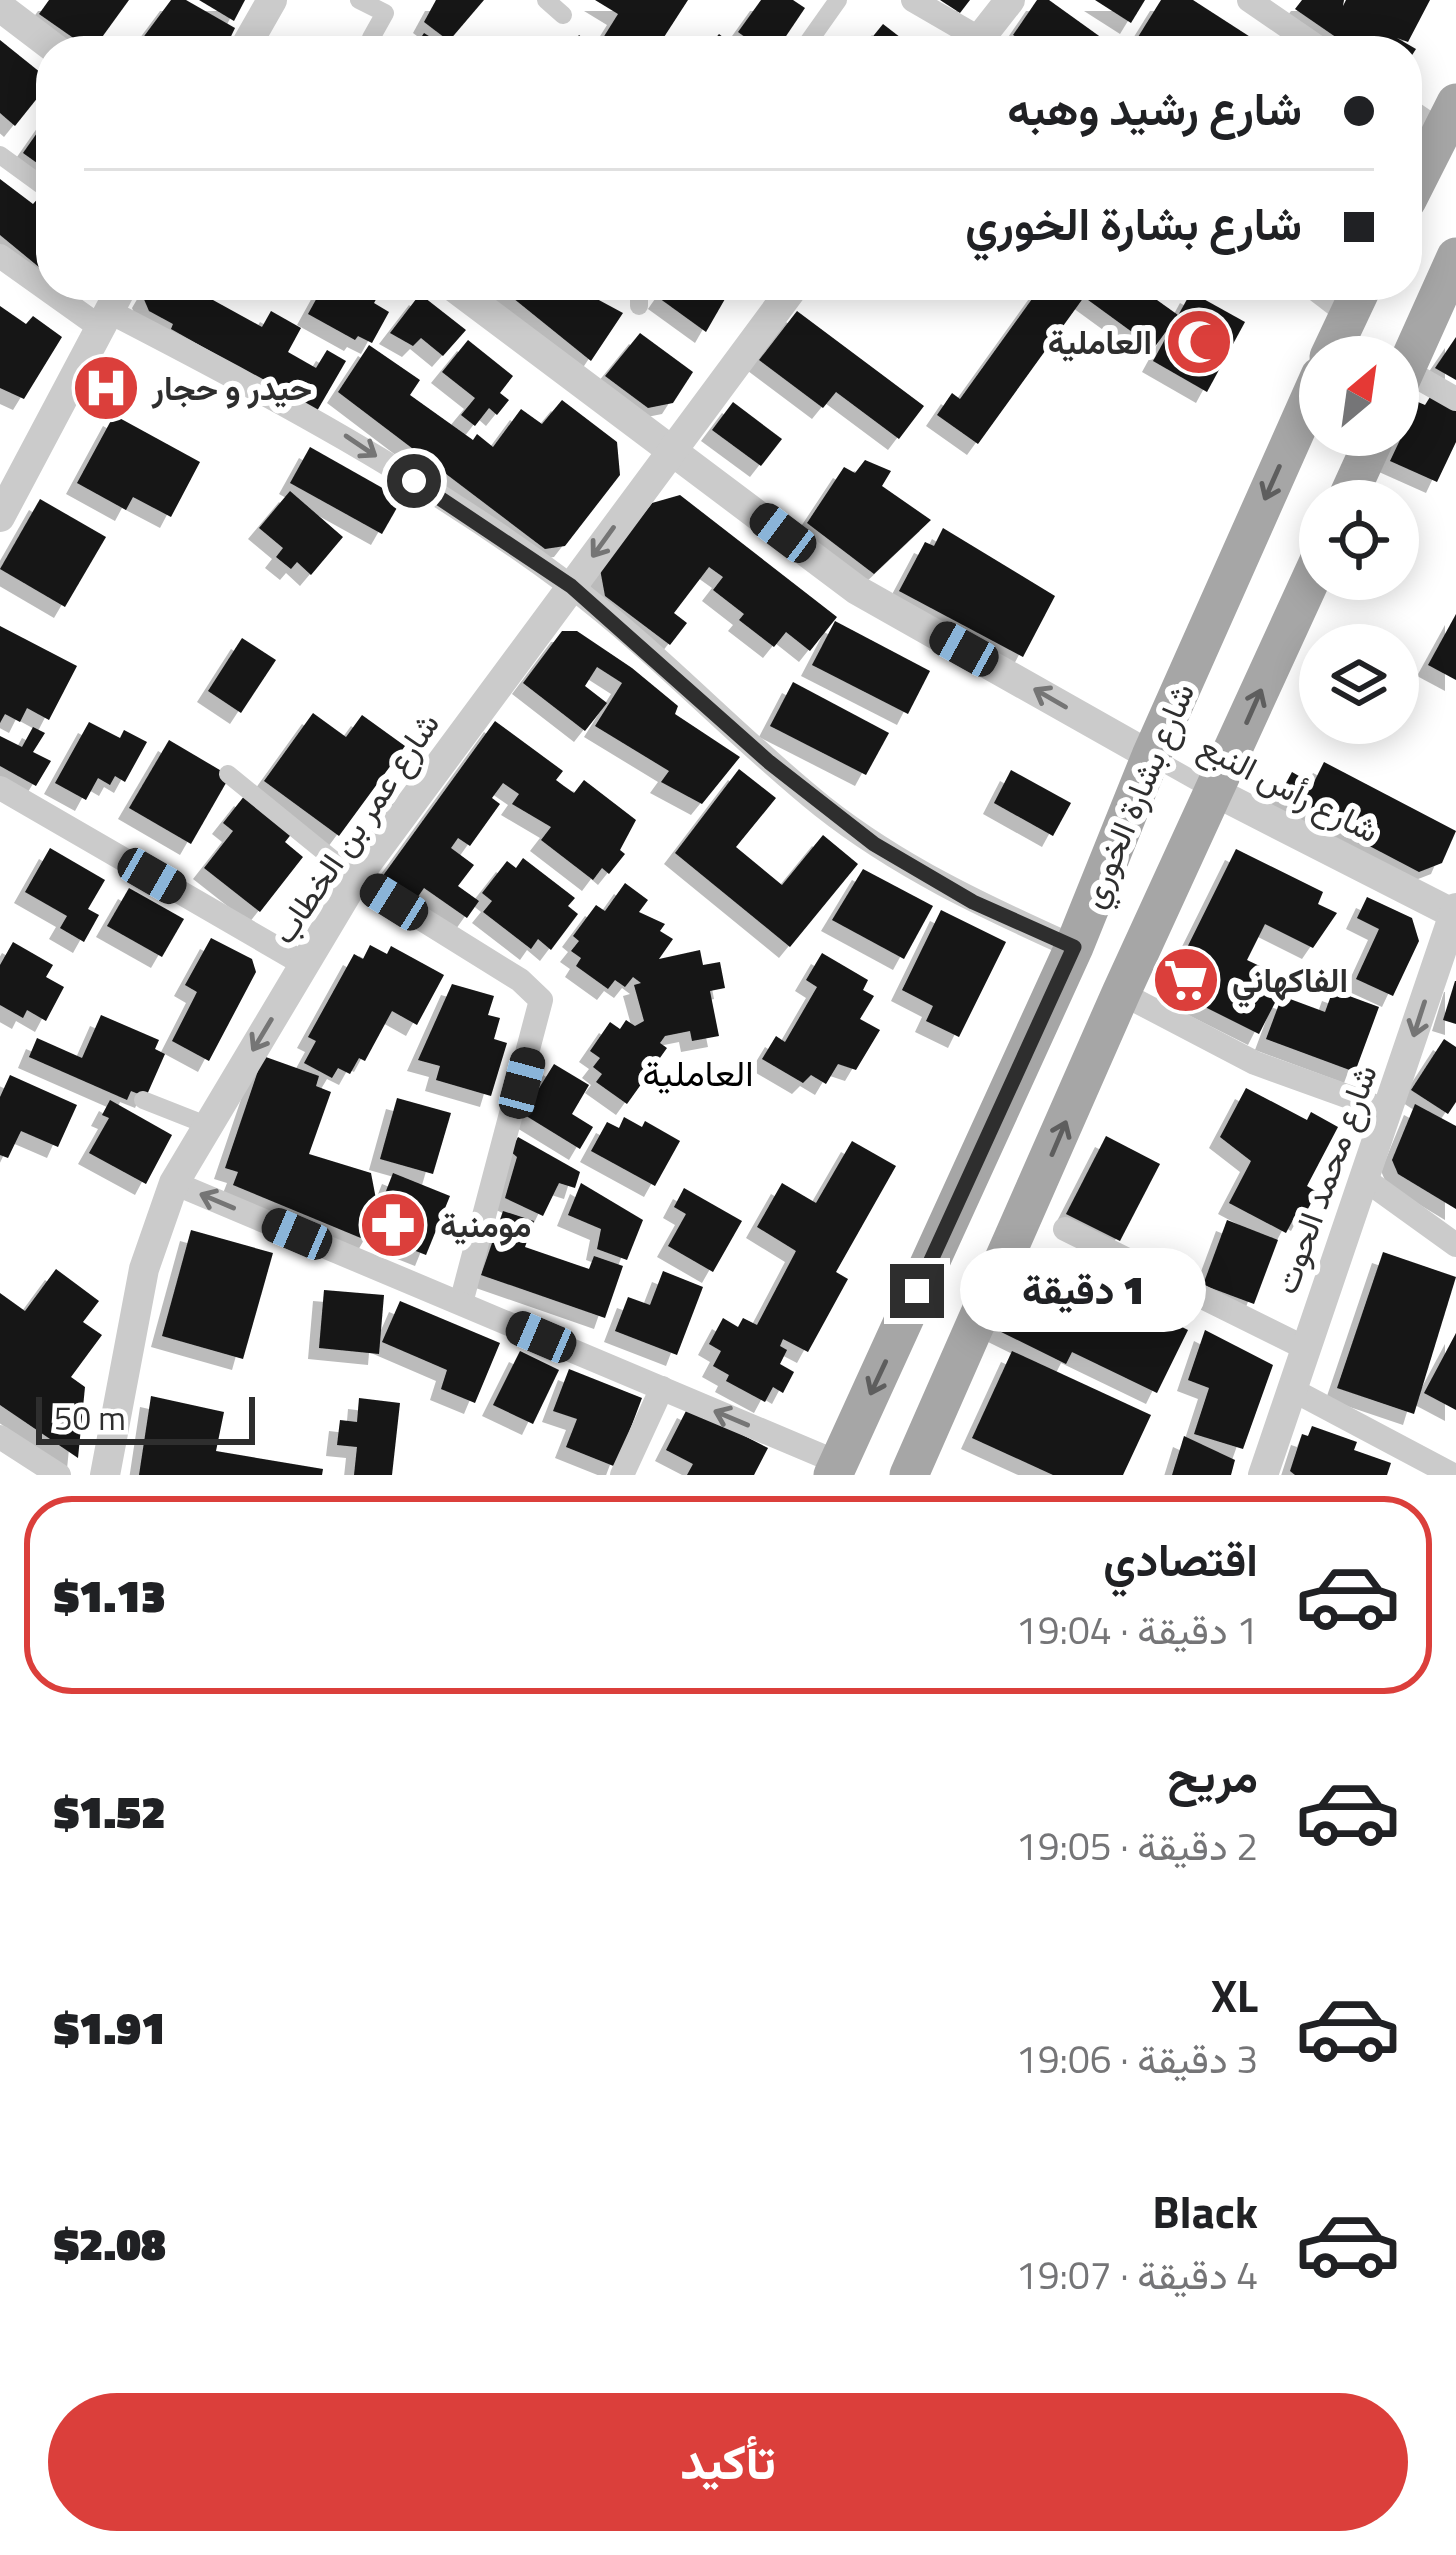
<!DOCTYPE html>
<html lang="ar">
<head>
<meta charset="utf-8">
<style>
	body { margin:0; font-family:"Titillium Web",Vazirmatn,sans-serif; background:#f2f2f2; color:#202124; direction:rtl; height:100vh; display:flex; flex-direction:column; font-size:45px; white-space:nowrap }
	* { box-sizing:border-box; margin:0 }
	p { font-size:39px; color:#757577 }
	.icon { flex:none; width:66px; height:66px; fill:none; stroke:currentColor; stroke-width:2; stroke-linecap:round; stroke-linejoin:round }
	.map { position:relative; height:1475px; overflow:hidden; direction:ltr }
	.details { display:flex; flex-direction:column; background:#fff; flex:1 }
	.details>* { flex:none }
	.hud { position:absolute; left:36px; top:36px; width:1386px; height:264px; border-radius:48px; box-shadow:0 6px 30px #0003; direction:rtl; display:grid; align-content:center; height:264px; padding:0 48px; background:#fff }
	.needle { width:78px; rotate:29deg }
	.tools { position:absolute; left:1299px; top:336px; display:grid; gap:24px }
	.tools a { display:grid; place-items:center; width:120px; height:120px; border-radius:50%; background:#fff; box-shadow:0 6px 30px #0003; font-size:60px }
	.scale { position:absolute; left:36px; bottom:30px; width:219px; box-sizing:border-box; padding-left:12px; border:6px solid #2e2e2e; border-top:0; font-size:33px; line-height:42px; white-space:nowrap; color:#2e2e2e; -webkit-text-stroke:9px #fff; paint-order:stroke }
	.end { position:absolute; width:54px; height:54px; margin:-27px; border:15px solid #2e2e2e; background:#fff; box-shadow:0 0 0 6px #fff }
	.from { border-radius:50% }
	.bubble { position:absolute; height:84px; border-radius:42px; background:#fff; box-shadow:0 6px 30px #0003; font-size:39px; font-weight:800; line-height:84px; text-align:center; direction:rtl }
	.car { position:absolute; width:36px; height:72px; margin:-36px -18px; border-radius:15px; box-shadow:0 0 9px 3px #0007; background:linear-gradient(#222 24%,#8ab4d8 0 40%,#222 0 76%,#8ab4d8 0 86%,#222 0) }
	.hud b { display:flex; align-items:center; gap:42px; height:114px; font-size:45px }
	.hud b+b { border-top:3px solid #e0e0e0 }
	.hud i { width:30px; height:30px; background:#202124 }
	ul { padding:21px 0 0; list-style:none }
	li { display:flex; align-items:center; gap:36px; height:198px; margin:0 24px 18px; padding:0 24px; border:6px solid transparent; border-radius:48px }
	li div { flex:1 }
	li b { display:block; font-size:45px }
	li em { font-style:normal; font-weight:800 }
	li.selected { border-color:#db3f3b }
	li>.icon { width:108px; height:108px; stroke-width:1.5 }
	.primary-button { display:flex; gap:24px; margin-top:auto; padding:24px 48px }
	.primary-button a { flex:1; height:138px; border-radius:72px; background:#db3f3b; color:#fff; font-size:48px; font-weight:800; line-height:138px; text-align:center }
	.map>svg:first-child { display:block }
	.building { fill:#151515; filter:url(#shadow) }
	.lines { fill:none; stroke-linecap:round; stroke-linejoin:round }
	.pedestrian { stroke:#cbcbcb; stroke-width:18 }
	.minor { stroke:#cbcbcb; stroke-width:24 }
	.tertiary { stroke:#cbcbcb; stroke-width:30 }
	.primary { stroke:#a6a6a6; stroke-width:39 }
	.oneway { stroke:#757575 }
	.oneway2 { stroke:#5e5e5e }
	.route { stroke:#2e2e2e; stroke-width:15 }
	.labels { text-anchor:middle; stroke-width:12; stroke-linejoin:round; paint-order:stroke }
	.poi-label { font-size:33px; font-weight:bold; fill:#2e2e2e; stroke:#fff; text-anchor:start }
	.street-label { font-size:33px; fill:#2e2e2e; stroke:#fff }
	.neighbourhood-label { font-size:36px; fill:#000; stroke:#fff }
</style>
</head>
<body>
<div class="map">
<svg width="1456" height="1475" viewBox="0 0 1456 1475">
	<defs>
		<filter id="shadow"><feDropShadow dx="-11" dy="11" stdDeviation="0" flood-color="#0004"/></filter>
	</defs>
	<rect width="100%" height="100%" fill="#fff"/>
	<g class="building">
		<polygon points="49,0 129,0 92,51 39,14"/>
		<polygon points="171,0 186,0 235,28 224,51 107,51 114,40 130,48 134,41 139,43"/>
		<polygon points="199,0 245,0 234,21"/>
		<polygon points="436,0 484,0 449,41 424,22"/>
		<polygon points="595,0 688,0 655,51 623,51 603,38 618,14"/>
		<polygon points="761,0 793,0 805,8 776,51 764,51 738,32"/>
		<polygon points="940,0 970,0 960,13"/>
		<polygon points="1037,0 1049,0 1120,51 1038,51 1013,35"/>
		<polygon points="1095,0 1145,0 1131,23"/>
		<polygon points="1161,0 1193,0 1272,51 1158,51 1138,37"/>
		<polygon points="1302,0 1344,0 1343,6 1346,0 1430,0 1408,42 1397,38 1416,49 1407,63 1407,51 1356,51 1295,9"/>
		<polygon points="883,24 918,51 861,51"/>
		<polygon points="424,33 453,51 412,51"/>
		<polygon points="719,34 741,51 704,51"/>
		<polygon points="579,35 600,51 566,51"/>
		<polygon points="0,40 51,81 15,126 0,113"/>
		<polygon points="51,113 51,173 23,153"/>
		<polygon points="0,179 33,204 42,194 51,201 51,277 0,235"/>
		<polygon points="150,285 195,285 193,289 262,327 271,311 301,328 288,352 316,368 327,350 346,361 317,411 171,329 173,324 149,311 143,297"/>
		<polygon points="324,285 384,285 374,303 389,312 372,343 358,336 355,340 308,314"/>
		<polygon points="497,285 606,285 597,299 623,313 591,361"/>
		<polygon points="668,285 733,285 706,332 659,298"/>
		<polygon points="1042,285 1136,285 1178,315 1154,348 1084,297 978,444 937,415 952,393 960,399"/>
		<polygon points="1191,292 1245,322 1207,392 1153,361"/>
		<polygon points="420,294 466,330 443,356 421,338 413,346 390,333"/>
		<polygon points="0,306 26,324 33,316 62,337 24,399 0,388"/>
		<polygon points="797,311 924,406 899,439 836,392 823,408 759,360"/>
		<polygon points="640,333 693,372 673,403 648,408 605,376"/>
		<polygon points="1456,337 1456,380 1435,368"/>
		<polygon points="468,340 513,376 500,393 509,400 497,415 489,408 475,426 461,415 475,398 442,372"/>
		<polygon points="369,345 420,380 410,395 473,440 477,434 493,447 521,409 542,424 562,400 617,442 620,475 565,546 545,549 338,392"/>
		<polygon points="1430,397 1456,410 1456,442 1437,482 1390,461 1418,402 1425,405"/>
		<polygon points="733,402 782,439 761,466 712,430"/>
		<polygon points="114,415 200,462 171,517 133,497 126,510 77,483"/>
		<polygon points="310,447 402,499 382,534 290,483"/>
		<polygon points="865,460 891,471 882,486 931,520 874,574 807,523 844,467 855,473"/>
		<polygon points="290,491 343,537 311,575 297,562 291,569 276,557 283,548 259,528"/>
		<polygon points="680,495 837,617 810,651 786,632 774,647 739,620 744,614 713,590 723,577 709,567 674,613 687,623 670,645 605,596 600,569 652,503"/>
		<polygon points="40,499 106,537 65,607 0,569"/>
		<polygon points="943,528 1055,596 1023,657 899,591 925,542 934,546"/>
		<polygon points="1456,614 1456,680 1428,665"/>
		<polygon points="835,621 930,671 908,714 812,665"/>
		<polygon points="0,626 77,666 49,720 27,708 20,722 5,714 0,723"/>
		<polygon points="562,631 577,631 632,668 678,706 675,714 740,757 702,804 661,782 669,771 595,726 622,683 597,667 585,686 607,703 585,731 523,683"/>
		<polygon points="242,638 276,660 241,713 208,691"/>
		<polygon points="793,682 889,733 866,775 770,726"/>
		<polygon points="313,713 346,737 362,715 405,746 339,836 264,781"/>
		<polygon points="495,721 563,771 556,780 564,786 574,793 584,780 636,820 620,850 625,854 609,874 602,868 593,880 541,840 551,827 512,804 519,794 503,783 492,798 500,804 470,846 458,838 451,848 474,865 458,886 479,901 467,918 424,888 415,901 382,877"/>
		<polygon points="89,722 120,738 124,730 147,742 125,782 115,776 110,785 98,778 86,800 55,783"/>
		<polygon points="33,727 45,733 33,752 51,761 36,786 0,766 0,736 22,747"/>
		<polygon points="169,740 230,776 191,844 129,808"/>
		<polygon points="1324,762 1456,831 1442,863 1419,872 1278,798 1292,772 1313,784"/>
		<polygon points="739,769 776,798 736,847 782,885 823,835 858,864 790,947 675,853"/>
		<polygon points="1011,770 1071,803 1053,836 994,803"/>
		<polygon points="245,795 293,832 285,842 303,857 260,912 204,868 233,831 223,823"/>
		<polygon points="50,848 105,880 88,909 99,915 84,942 60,928 67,916 25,892"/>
		<polygon points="1236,849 1323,892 1318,904 1337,913 1313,948 1265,924 1247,960 1287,979 1259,1034 1167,988"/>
		<polygon points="523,858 575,898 568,906 578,914 551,950 538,939 531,949 483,912 492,901 482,893 507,861 516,868"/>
		<polygon points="863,869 933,906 904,959 832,920"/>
		<polygon points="625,883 648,900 639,912 665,924 660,931 673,939 659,959 700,950 703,965 720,962 725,988 710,991 719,1036 692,1041 690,1031 665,1036 660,1043 667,1048 627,1104 596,1082 602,1074 593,1067 600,1058 590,1051 610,1022 620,1029 626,1020 635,1026 644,1021 634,985 641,983 633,977 625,987 615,980 608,989 576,966 581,958 571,951 579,941 573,936 596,905 605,911"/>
		<polygon points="129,888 184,919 162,957 107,926"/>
		<polygon points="1367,897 1412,918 1419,941 1393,996 1356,979 1379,929 1357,918"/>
		<polygon points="941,910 1006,942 959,1037 926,1021 933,1006 902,990"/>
		<polygon points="211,938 252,959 256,972 209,1061 172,1041 197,992 185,985"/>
		<polygon points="13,942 53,965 46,977 64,987 46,1021 27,1010 23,1018 0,1005 0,965"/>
		<polygon points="370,945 387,954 391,946 444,975 417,1025 392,1011 365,1061 359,1058 350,1074 338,1068 332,1078 304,1063 316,1041 308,1037 354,954 363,959"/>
		<polygon points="822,953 868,980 863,990 874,996 860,1019 880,1030 856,1070 838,1064 826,1084 811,1075 803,1083 762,1059 776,1036 785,1042 817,987 806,980"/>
		<polygon points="1455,981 1456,981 1456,1024 1443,1020"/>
		<polygon points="452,984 494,996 488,1015 500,1018 494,1039 507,1043 491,1096 436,1080 440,1066 418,1060"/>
		<polygon points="1333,990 1379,1007 1355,1072 1266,1039 1282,996 1325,1012"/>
		<polygon points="101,1015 159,1040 155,1049 165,1054 146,1097 131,1091 127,1100 29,1057 37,1038 82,1058"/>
		<polygon points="1444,1039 1456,1047 1456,1102 1448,1114 1411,1090"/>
		<polygon points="263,1056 319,1076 316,1086 331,1092 309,1154 371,1173 380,1220 368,1241 233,1185 238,1172 225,1168"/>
		<polygon points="554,1064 589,1085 572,1114 593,1127 580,1149 523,1114"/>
		<polygon points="10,1075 77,1105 58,1147 21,1131 8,1158 0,1155 0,1097"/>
		<polygon points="1246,1088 1307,1120 1311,1112 1338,1127 1307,1186 1317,1192 1302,1220 1295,1216 1286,1233 1229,1203 1251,1161 1220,1137"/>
		<polygon points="397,1098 451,1113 433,1174 380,1159"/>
		<polygon points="110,1100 172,1135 146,1184 89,1153 109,1118 102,1115"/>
		<polygon points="1415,1104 1456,1126 1456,1209 1398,1174 1392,1160"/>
		<polygon points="624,1117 642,1127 645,1121 680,1141 655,1186 591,1151 607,1122 619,1128"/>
		<polygon points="1106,1136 1160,1164 1120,1241 1066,1214"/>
		<polygon points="518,1137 580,1172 575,1188 559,1183 543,1216 505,1198 517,1157 510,1151"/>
		<polygon points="852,1141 896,1166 836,1272 848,1279 808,1352 783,1339 780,1346 787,1350 780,1364 794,1372 783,1393 773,1387 765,1402 726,1381 729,1375 713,1366 721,1351 709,1344 723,1318 738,1327 743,1318 757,1325 796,1251 757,1227 782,1183 816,1203"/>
		<polygon points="393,1173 450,1196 426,1255 393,1242 384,1196"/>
		<polygon points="581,1183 643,1220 627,1260 597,1249 601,1229 568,1215"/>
		<polygon points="684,1188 742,1221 713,1272 668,1246 686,1214 674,1207"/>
		<polygon points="503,1211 534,1221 525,1247 589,1269 594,1256 623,1266 605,1318 481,1275"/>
		<polygon points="1227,1220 1278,1240 1254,1304 1203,1285"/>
		<polygon points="191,1230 273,1253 243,1359 162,1336"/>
		<polygon points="1030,1252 1188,1330 1157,1393 1072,1352 1066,1364 993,1328"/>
		<polygon points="1383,1252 1456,1277 1414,1414 1337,1388"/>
		<polygon points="56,1269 99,1301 83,1322 102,1335 71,1377 85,1387 78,1458 0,1405 0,1293 25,1311"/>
		<polygon points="663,1271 703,1287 677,1355 615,1331 628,1297 650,1305"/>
		<polygon points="324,1290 384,1295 379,1354 319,1348"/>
		<polygon points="400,1301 500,1343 475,1403 441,1389 447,1370 382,1342"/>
		<polygon points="1205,1330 1273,1365 1243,1449 1194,1434 1209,1388 1188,1380"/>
		<polygon points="1456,1333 1456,1410 1424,1393"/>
		<polygon points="520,1351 559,1370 533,1424 493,1405"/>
		<polygon points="1012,1351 1151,1415 1123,1475 1053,1475 972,1438"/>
		<polygon points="569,1369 642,1398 616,1467 566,1447 577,1419 553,1411"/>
		<polygon points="151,1396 224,1412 216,1451 323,1469 322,1475 139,1475"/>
		<polygon points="359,1398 400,1403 392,1475 354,1475 357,1447 337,1445 340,1420 357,1422"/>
		<polygon points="688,1407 768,1448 754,1475 687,1475 693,1464 666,1450"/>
		<polygon points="1312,1426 1357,1442 1354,1450 1391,1463 1387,1475 1295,1475 1290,1471 1302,1434 1308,1436"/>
		<polygon points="1184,1436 1235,1460 1231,1475 1172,1475"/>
	</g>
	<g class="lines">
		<g class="pedestrian">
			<polyline points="359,0 385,13 371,38"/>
			<polyline points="546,0 563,15"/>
			<polyline points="802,51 838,0"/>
			<polyline points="0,155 51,192"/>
			<polyline points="639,306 639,285"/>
			<polyline points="1151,756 1215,792"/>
			<polyline points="228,774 356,878"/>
			<polyline points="143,1100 209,1126"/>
		</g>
		<g class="minor">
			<polyline points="913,0 1001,51"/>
			<polyline points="1249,0 1323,51"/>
			<polyline points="1407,109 1442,133"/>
			<polyline points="0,256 101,328"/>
			<polyline points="1310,285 1348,314"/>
			<path d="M110 312C269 394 426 478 569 585 658 652 735 736 822 806 899 867 985 907 1074 947"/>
			<polyline points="1405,370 1456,399"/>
			<polyline points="0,788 304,964"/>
			<polyline points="356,878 520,980 541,1000 461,1303"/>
			<polyline points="1121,993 1255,1063 1388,1111"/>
			<polyline points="1363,1178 1456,1245"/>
			<polyline points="174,1183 839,1463"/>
			<polyline points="1065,1229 1303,1347"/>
			<polyline points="1291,1389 1453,1475"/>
			<polyline points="0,1437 59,1475"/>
			<polyline points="622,1475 662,1388"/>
		</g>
		<g class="tertiary">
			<polyline points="0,7 58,51"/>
			<polyline points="243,51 272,0"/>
			<polyline points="970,51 1010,0"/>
			<polyline points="451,285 857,590 1151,756"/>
			<polyline points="0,517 123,285"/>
			<polyline points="1215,792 1454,914"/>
			<polyline points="105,1475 144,1269 174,1183 356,878 795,285"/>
			<polyline points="1263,1475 1456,908"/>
		</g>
		<g class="primary">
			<polyline points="1407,200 1456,103"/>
			<polyline points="1329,357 1363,285"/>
			<polyline points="1398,386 1456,257"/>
			<polyline points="1346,501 1376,435"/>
			<polyline points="833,1475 1074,947 1151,756 1320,376"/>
			<polyline points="909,1475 1121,993 1320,559"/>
		</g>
	</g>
	<defs><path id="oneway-shaft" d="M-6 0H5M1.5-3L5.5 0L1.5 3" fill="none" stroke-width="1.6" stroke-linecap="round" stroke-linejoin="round" transform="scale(3)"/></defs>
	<g class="oneway">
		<use href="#oneway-shaft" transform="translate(361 446) rotate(34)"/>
		<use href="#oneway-shaft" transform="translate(603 542) rotate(126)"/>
		<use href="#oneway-shaft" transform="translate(1050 698) rotate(-150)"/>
		<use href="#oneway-shaft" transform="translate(1419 1019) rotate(108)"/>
		<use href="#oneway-shaft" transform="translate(262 1035) rotate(121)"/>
		<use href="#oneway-shaft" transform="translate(217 1201) rotate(-157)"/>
		<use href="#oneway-shaft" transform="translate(731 1418) rotate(-157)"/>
	</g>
	<g class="oneway2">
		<use href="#oneway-shaft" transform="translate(1272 483) rotate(114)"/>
		<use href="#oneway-shaft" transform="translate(1254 706) rotate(-66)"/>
		<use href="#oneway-shaft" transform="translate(1059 1138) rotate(-67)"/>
		<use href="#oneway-shaft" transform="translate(878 1378) rotate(115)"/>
	</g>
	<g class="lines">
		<polyline class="route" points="414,481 571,586 769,762 874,844 973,902 1074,947 917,1291"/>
	</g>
	<defs>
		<g id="mosque-disc" transform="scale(3.45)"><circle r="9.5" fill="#db3f3b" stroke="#fff"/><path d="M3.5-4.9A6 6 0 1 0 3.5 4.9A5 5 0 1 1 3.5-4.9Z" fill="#fff"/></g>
		<g id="hospital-disc" transform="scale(3.45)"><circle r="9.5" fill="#db3f3b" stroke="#fff"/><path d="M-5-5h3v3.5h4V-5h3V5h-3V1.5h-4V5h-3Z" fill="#fff"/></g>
		<g id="supermarket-disc" transform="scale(3.45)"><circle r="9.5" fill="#db3f3b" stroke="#fff"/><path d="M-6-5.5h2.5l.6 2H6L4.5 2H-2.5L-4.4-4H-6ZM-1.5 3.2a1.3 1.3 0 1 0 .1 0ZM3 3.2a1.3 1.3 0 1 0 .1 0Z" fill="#fff"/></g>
		<g id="pharmacy-disc" transform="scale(3.45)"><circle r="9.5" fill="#db3f3b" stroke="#fff"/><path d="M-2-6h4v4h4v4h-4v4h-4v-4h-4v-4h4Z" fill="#fff"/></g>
	</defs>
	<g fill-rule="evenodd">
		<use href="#mosque-disc" x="1199" y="342"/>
		<use href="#hospital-disc" x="106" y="388"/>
		<use href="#supermarket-disc" x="1186" y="980"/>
		<use href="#pharmacy-disc" x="393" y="1225"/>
	</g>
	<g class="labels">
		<g class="poi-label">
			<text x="1152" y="354" text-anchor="end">العاملية</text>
			<text x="152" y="400">حيدر و حجار</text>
			<text x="1232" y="992">الفاكهاني</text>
			<text x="440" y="1237">مومنية</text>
		</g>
		<g class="street-label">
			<text transform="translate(1289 788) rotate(27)" y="12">شارع رأس النبع</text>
			<text transform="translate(1137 795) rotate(-67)" y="12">شارع بشارة الخوري</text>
			<text transform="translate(355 828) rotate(-56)" y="12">شارع عمر بن الخطاب</text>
			<text transform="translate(1325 1179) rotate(-70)" y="12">شارع محمد الحوت</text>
		</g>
		<g class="neighbourhood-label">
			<text x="698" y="1086">العاملية</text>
		</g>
	</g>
</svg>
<div class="tools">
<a><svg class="needle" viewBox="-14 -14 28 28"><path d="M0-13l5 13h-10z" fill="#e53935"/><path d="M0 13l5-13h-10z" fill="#757577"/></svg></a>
<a><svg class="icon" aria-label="locate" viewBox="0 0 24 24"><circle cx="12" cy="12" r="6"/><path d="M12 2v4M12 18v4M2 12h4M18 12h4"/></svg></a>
<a><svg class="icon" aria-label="layers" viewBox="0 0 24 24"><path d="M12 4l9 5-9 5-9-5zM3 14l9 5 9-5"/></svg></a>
</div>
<div class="scale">50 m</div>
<i class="end from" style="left:414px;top:481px"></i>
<i class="end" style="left:917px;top:1291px"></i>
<div class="bubble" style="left:960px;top:1248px;width:246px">1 دقيقة</div>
<i class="car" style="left:783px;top:533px;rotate:307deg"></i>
<i class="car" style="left:964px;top:649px;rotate:299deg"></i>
<i class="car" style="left:152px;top:876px;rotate:120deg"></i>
<i class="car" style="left:394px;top:902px;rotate:302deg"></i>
<i class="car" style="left:522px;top:1083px;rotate:15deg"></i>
<i class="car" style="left:297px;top:1234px;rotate:293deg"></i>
<i class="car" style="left:541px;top:1337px;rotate:293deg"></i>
<div class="hud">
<b><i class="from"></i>شارع رشيد وهبه</b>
<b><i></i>شارع بشارة الخوري</b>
</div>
</div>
<section class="details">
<ul>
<li class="selected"><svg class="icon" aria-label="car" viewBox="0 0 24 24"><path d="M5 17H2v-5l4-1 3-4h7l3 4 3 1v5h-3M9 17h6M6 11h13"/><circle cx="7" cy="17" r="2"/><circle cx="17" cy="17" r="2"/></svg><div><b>اقتصادي</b><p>1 دقيقة · 19:04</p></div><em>$1.13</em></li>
<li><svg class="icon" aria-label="car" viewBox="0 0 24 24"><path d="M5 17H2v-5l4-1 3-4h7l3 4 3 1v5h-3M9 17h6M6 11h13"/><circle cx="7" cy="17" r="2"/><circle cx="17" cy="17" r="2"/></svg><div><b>مريح</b><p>2 دقيقة · 19:05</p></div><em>$1.52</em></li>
<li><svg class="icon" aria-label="car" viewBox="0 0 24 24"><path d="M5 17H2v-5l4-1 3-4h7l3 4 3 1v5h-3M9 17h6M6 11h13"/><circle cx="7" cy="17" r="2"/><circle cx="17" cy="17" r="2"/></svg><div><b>XL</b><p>3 دقيقة · 19:06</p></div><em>$1.91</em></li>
<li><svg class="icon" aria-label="car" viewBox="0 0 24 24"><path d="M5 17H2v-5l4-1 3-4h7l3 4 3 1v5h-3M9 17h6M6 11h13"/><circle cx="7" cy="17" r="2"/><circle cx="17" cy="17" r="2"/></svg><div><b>Black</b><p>4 دقيقة · 19:07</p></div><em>$2.08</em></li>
</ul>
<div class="primary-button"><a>تأكيد</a></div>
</section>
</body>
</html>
